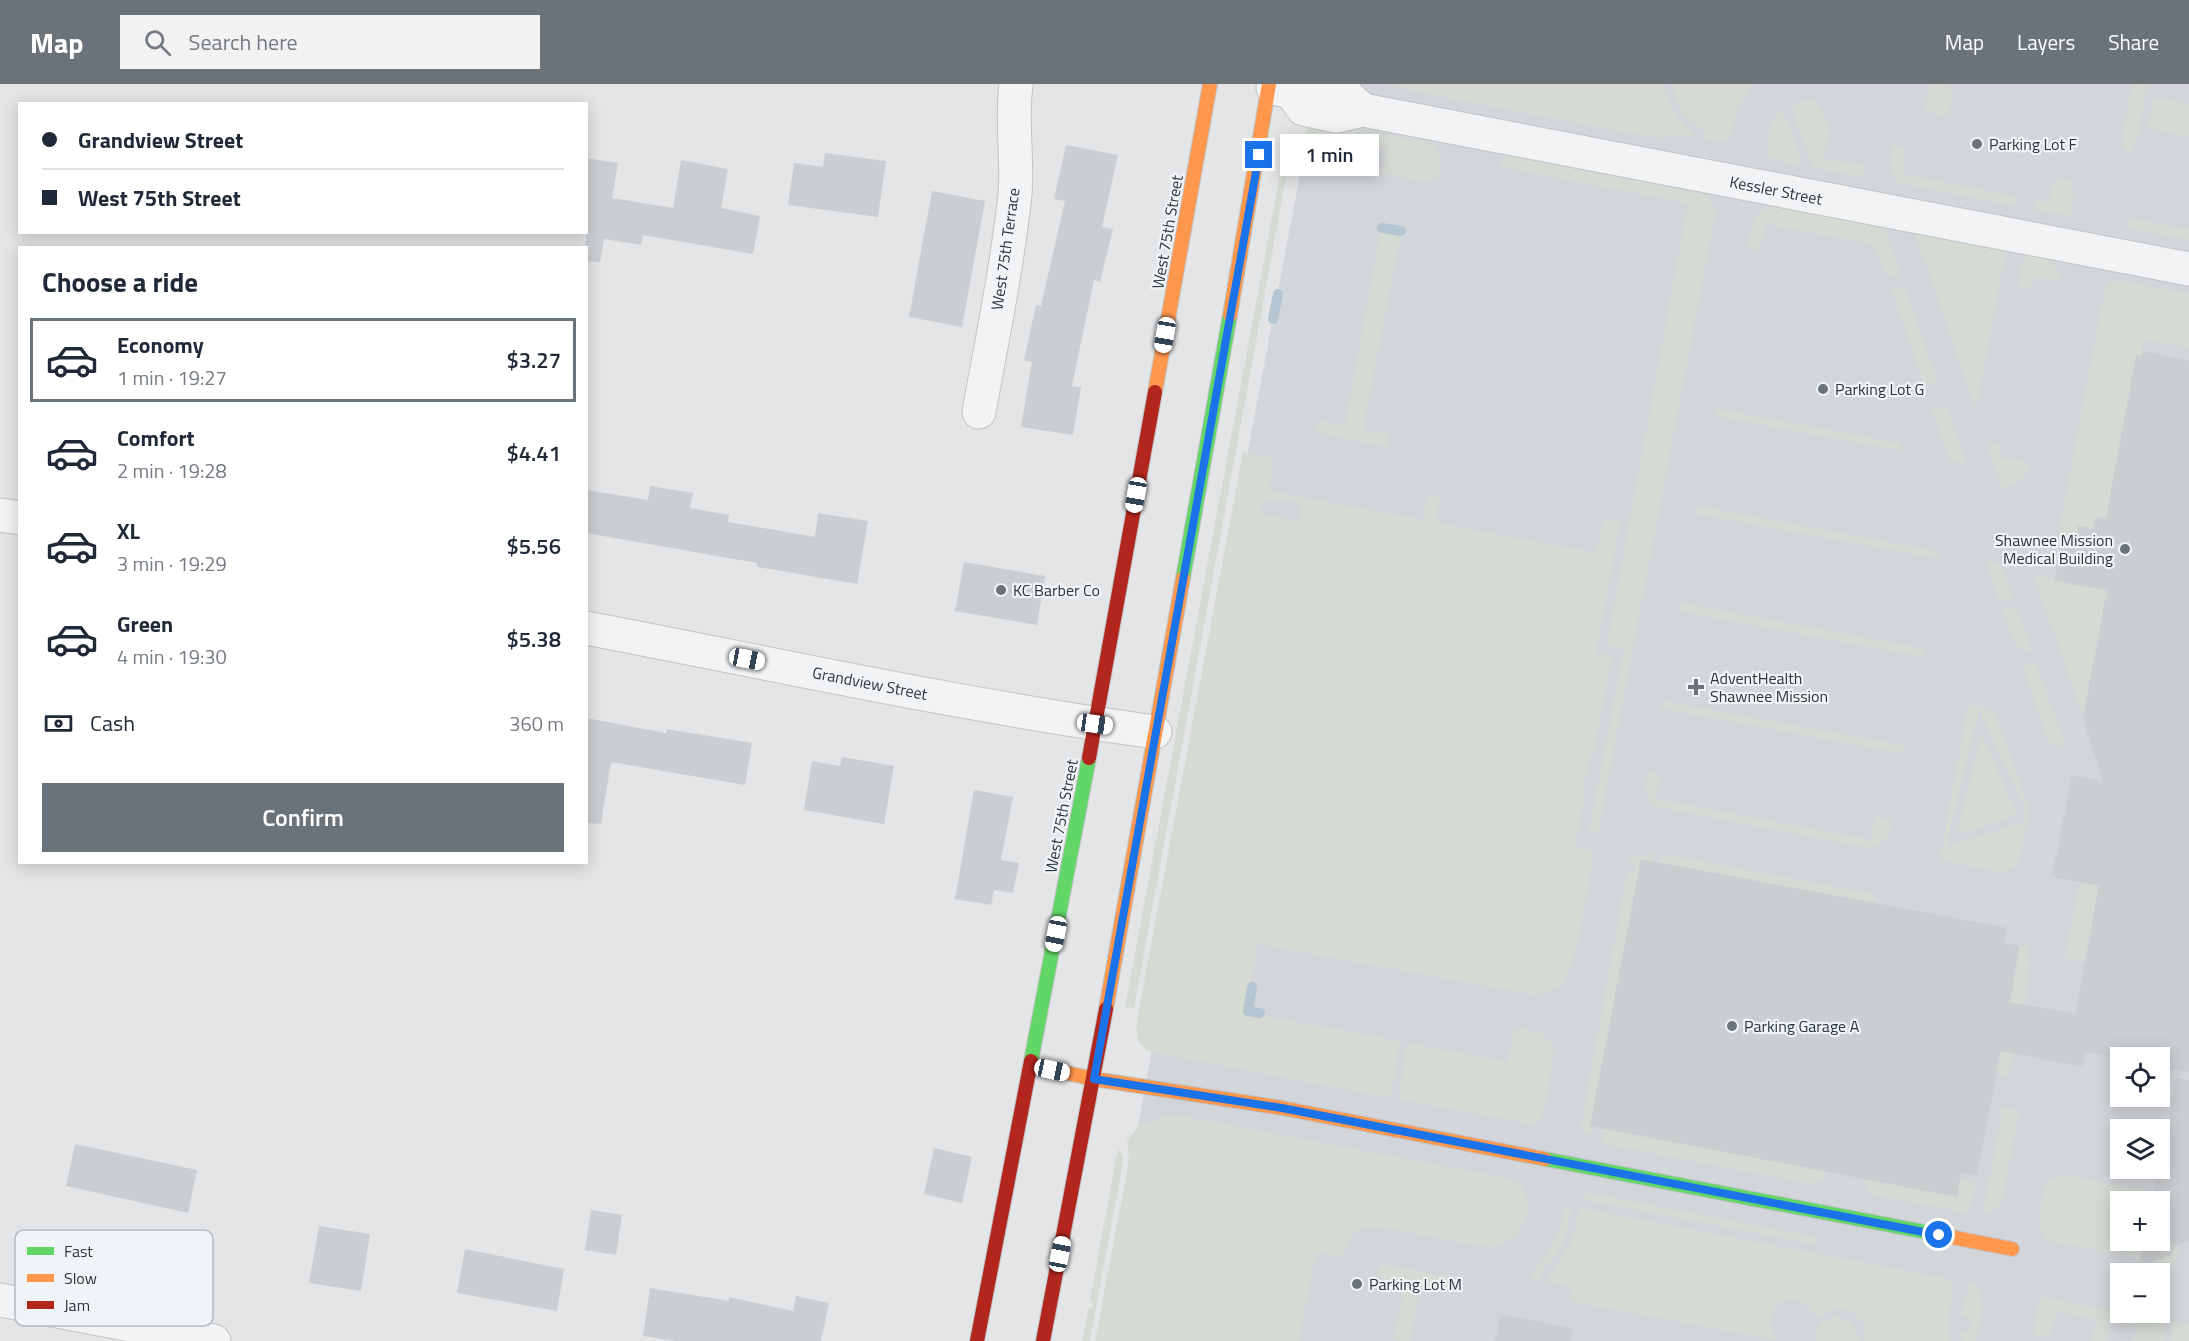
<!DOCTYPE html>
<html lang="en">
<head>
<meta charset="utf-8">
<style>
	body { margin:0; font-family:"Titillium Web",sans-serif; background:#f2f2f3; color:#1f2937; height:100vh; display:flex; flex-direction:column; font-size:22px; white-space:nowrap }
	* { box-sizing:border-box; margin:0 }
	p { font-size:20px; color:#747a83 }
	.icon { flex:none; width:33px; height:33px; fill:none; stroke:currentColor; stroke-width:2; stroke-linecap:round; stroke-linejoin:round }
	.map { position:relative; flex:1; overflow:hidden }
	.sheet { position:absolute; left:18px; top:162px; width:570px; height:618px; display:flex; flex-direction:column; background:#fff; border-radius:0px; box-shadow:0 3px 15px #0003 }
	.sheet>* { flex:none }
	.guide { position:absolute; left:18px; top:18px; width:570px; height:132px; border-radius:0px; box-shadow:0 3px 15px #0003; display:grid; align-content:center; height:132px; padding:0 24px; background:#fff }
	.controls { position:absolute; left:2110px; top:963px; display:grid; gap:12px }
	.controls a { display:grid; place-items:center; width:60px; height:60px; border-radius:0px; background:#fff; box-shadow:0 3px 15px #0003; font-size:30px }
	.end { position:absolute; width:27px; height:27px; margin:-14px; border:8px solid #1a73e8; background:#fff; box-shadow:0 0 0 3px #fff }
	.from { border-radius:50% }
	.bubble { position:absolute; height:42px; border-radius:0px; background:#fff; box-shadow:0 3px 15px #0003; font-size:20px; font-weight:600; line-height:42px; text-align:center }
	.car { position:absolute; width:18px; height:36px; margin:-18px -9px; border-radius:8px; box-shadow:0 0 4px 2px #0007; background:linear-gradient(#fff 24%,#345 0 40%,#fff 0 76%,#345 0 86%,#fff 0) }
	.guide b { display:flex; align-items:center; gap:21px; height:57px; font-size:22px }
	.guide b+b { border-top:2px solid #e0e1e3 }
	.guide i { width:15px; height:15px; background:#1f2937 }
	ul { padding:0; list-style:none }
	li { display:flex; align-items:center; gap:18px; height:84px; margin:0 12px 9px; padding:0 12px; border:3px solid transparent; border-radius:0px }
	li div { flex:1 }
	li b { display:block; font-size:22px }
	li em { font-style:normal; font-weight:600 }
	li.active { border-color:#6b737a }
	li>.icon { width:54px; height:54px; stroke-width:1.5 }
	h2 { padding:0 24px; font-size:27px; line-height:72px }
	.pay { display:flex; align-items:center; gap:15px; height:66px; padding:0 24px; font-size:22px }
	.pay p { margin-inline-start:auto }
	.cta { display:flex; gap:12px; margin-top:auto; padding:12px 24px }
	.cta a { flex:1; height:69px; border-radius:0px; background:#6b737a; color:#fff; font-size:24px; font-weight:600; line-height:69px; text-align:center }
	header { display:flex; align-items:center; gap:36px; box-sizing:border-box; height:84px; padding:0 30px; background:#6b737a; color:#fff }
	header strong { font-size:28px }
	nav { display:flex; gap:33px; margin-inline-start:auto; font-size:21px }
	.search { width:420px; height:54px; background:#f2f2f3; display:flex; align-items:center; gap:15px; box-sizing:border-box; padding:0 21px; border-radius:0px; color:#747a83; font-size:22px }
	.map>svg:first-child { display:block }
	.built { fill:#d2d5da; fill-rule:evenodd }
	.green { fill:#d5dbd3; fill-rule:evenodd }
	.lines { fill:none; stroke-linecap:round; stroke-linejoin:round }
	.stream { stroke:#b3c6d1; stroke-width:10 }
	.building { fill:#cbced0 }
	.street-casing { stroke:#c1c3c5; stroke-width:35 }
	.fast-casing { stroke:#c1c3c5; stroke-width:16 }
	.slow-casing { stroke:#c1c3c5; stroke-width:16 }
	.jam-casing { stroke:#c1c3c5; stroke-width:16 }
	.street { stroke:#f2f3f5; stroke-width:33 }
	.fast { stroke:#63d668; stroke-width:14 }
	.slow { stroke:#ff974d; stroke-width:14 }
	.jam { stroke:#b3261e; stroke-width:14 }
	.route { stroke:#1a73e8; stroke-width:8 }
	.poi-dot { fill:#6b737a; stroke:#f1f4f7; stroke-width:2 }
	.labels { text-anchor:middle; stroke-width:4.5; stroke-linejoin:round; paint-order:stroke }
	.poi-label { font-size:16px; fill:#2a3640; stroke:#f1f4f7; text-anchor:start }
	.street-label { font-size:16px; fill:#2a3640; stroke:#f1f4f7 }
	.key { fill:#f1f4f7; stroke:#b5bbc0; stroke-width:1.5 }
	.key-label { font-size:16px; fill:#2a3640 }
</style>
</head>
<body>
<header>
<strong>Map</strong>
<div class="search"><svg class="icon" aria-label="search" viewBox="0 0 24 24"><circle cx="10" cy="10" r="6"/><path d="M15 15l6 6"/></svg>Search here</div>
<nav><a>Map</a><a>Layers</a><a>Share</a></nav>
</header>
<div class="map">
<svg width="2189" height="1257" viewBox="0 0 2189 1257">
	<rect width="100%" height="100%" fill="#e3e5e7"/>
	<path class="built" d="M1317 0H2189V1257H1100L1153 959 1143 924ZM2121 974H2160V1012H2121ZM2121 1046H2160V1084H2121ZM2121 1118H2160V1156H2121ZM2121 1190H2160V1228H2121Z"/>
	<g class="green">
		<path d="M1387 0H1663C1671 23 1674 35 1694 50L1693 53C1676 49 1668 56 1652 53L1438 12Z"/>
		<polygon points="1671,0 1754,0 1738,22 1730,56 1720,58 1706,56 1704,48 1683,30"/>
		<polygon points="1929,0 1940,0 1954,4 1949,29 1946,32 1925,27"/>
		<polygon points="2132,0 2147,0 2137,57 2130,68 2124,64 2122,57"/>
		<polygon points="2154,14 2189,20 2189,53 2148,44"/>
		<path d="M1810 16C1821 20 1830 38 1829 49 1828 58 1825 66 1823 74L1864 82 1862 93 1813 83 1794 30 1793 21Z"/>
		<polygon points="1781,26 1787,35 1803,82 1774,76 1766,70 1771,38"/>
		<path d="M1326 40 1429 58C1441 67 1443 81 1437 94L1428 98 1384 90 1382 89 1387 64 1332 53 1327 79 1300 75 1307 42Z"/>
		<polygon points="1294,50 1134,924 1125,923 1283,74 1285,65"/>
		<polygon points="1893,61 1903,63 1905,67 1902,90 2015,112 2014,122 1896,98 1890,78"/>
		<polygon points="1504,71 1702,110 1707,112 1716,126 1598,748 1589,748 1624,565 1607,561 1688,119 1501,83"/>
		<polygon points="2060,93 2070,98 2074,109 2070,132 2033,125 2036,116 2049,119 2052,102"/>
		<path d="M1777 122 1884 143 1901 193 1885 190 1874 160 1765 140 1760 166 1748 164C1752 142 1750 125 1777 122Z"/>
		<polygon points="2130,134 2189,146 2189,156 2128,144"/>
		<polygon points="1381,145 1401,149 1363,345 1389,351 1388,362 1386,363 1316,348 1318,337 1345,342"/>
		<polygon points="1915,150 2006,167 1976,325"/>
		<path d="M2024 171C2041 174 2061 175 2060 197L2035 193 2032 205 2018 202Z"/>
		<polygon points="2120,197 2189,210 2189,263 2144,256 2141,271 2136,271 2106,434 2096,433 2093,445 2078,442 2075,456 2058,453 2105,204 2112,198"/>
		<polygon points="1890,202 1905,205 1939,301 1923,298"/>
		<polygon points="1931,321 1947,324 1966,380 1950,377"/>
		<polygon points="1717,325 1899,359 1902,367 1716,332"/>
		<path d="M1988 359 2002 361 2000 373 2029 379C2029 394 2016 401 2003 405L1988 363Z"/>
		<path d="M1243 368 1274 374 1269 407 1422 436 1429 409 1440 412 1436 439 1596 469 1603 436 1620 438 1596 569 1612 572 1594 667 1589 674 1584 701 1586 705 1575 762 1594 767C1589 792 1577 882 1564 897 1555 907 1544 910 1531 910L1258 860 1246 929 1400 957 1391 1014 1152 968C1132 961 1137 942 1139 925ZM1270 416 1292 417 1301 423C1304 446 1289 434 1278 433 1270 433 1266 435 1260 428V421Z"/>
		<polygon points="1698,422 1936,467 1940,475 1697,430"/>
		<polygon points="1986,477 2001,480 2014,517 1999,515"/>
		<polygon points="2034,491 2107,506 2083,632 2040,510"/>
		<polygon points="1681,519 1925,565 1923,573 1679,527"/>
		<polygon points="2002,523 2017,526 2032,567 2016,564"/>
		<polygon points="2021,578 2037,581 2066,664 2049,658"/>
		<polygon points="1662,617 1906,662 1905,670 1660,624"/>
		<path d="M1978 621 1995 630 2029 724 2020 774 2012 784 2001 788 1940 776 1968 622ZM1979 625 2025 724 2023 738 1946 763Z"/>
		<polygon points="1981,651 2016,726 2015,732 1962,750 1957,749"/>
		<path d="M1653 688 1659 692 1656 715 1871 756 1875 734 1878 733 1892 736C1889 751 1886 760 1870 764L1658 723C1645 715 1644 704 1648 690Z"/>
		<polygon points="2098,752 2108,754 2084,878 2065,874 2080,799 2089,800"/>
		<polygon points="1650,768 1654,769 1652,777 1641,776 1590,1042 1594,1043 1592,1049 1588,1052 1582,1044 1582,1036 1626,794 1629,788 1635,789 1636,781 1629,779 1633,770 1649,773"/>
		<polygon points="1663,770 1872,810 1875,812 1873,819 1661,779"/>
		<polygon points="2020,862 2029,863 2027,876 2030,877 2025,904 2028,905 2023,924 2022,924 2008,992 1997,990"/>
		<polygon points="1518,944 1542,949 1550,958 1554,968 1544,1029 1536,1041 1398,1015 1407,959 1508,978 1513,949"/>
		<polygon points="2003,1024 2019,1027 2002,1118 1993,1128 1985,1131 1984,1123"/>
		<path d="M1167 1032 1187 1033 1511 1095C1537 1106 1530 1144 1508 1157 1500 1163 1490 1163 1480 1162L1375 1142C1344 1145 1354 1158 1339 1172L1316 1168 1299 1257H1095L1129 1076 1127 1056 1141 1041Z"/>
		<path d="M1603 1044 1831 1067C1829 1081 1829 1097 1813 1100L1603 1060 1601 1053Z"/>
		<polygon points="1119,1065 1123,1073 1123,1079 1091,1251 1090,1257 1082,1257 1088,1227 1089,1224 1092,1224 1093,1218 1090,1216 1116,1075"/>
		<path d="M2059 1090 2187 1114 2189 1119 2175 1181 2049 1157C2031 1142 2043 1117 2047 1098ZM2121 1118H2160V1156H2121Z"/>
		<polygon points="1865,1093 1960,1097 1976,1099 1968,1129 1873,1111 1865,1103"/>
		<polygon points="1589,1109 1815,1153 1814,1160 1580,1115 1584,1110"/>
		<path d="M1571 1123C1569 1138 1567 1152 1560 1165 1553 1176 1542 1184 1538 1197L1531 1195C1534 1185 1540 1179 1546 1171 1557 1157 1562 1142 1563 1125Z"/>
		<path d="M1579 1124 1953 1196 1948 1243 1950 1257H1864C1868 1235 1855 1227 1834 1224L1817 1234C1792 1189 1750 1234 1781 1257L1570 1217 1572 1203 1546 1198 1570 1161 1574 1150Z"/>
		<polygon points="1385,1181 1446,1192 1450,1197 1450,1203 1447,1206 1420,1202 1410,1257 1394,1256 1405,1199 1378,1193 1377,1188 1380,1182"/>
		<path d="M1973 1197C1989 1218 1980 1234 1976 1257H1962V1247L1970 1248 1972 1234 1962 1232 1969 1200Z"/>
		<polygon points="2040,1213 2166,1237 2162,1257 2134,1257 2136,1243 2109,1238 2105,1257 2093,1257 2096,1235 2056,1227 2051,1248 2046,1252 2033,1252"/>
		<path d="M1838 1233C1851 1236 1858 1243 1859 1257H1815C1815 1242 1823 1234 1838 1233Z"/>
		<polygon points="2173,1238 2189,1241 2189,1257 2170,1257"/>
	</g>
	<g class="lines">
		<g class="stream">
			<polyline points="1382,144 1401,147"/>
			<polyline points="1273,235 1278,210"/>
			<polyline points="1252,903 1248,927 1260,929"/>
		</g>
	</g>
	<g class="building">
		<polygon points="1066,61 1118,71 1102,143 1113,145 1100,198 1094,196 1072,302 1081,303 1073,351 1021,343 1032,278 1024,276 1036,221 1041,222 1065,117 1054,115"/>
		<polygon points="825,69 886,77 878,133 788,121 794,79 823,83"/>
		<polygon points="586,74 618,79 612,114 673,124 681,76 728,85 721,124 760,132 753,170 643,151 641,161 604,155 600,178 586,177"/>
		<polygon points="932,107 985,117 962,243 909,233"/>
		<polygon points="2142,267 2189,277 2189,988 2160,983 2160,974 2121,974 2121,975 2085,968 2082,983 2001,967 1977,1091 1961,1089 1957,1113 1590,1042 1641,775 2008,844 2004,858 2020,862 2010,918 2075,930 2099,802 2052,793 2072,691 2103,697 2083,634 2107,506 2054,497 2062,454 2075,456 2078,442 2093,445 2096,433 2106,434 2136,271 2141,271"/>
		<polygon points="650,402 693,409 690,424 729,431 728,438 815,453 818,429 868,437 857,500 757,483 757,479 586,449 586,406 648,416"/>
		<polygon points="964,478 1045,492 1037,541 955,527"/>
		<polygon points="586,634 666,649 667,645 752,659 745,701 611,678 601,740 586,739"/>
		<polygon points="842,673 894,682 884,740 804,726 812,677 840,682"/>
		<polygon points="974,706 1013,713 1001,776 1019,779 1013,809 994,806 991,821 955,815"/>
		<polygon points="2176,994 2189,996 2189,1157 2174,1162 2172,1171 2139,1182 2144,1156 2160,1156 2160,1118 2152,1118 2160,1084"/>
		<polygon points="75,1060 197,1086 188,1129 66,1102"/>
		<polygon points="934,1064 972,1073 962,1119 924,1110"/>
		<polygon points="591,1126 622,1131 616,1171 585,1166"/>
		<polygon points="319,1142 370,1150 361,1207 309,1199"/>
		<polygon points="465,1165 564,1185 557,1227 457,1209"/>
		<polygon points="650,1204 729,1217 729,1213 793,1227 796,1212 829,1219 821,1257 675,1257 643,1252"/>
		<polygon points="1500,1230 1572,1244 1571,1257 1495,1257"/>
	</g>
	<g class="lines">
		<g class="street-casing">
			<g id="street">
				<polyline points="1273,4 1291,8 1306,0 1324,3 1343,8 1363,26"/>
				<polyline points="1291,8 1303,25 1337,32 1363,26 2189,185"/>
				<path d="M979 328C992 256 1007 184 1015 110 1018 74 1011 37 1016 0"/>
				<polyline points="0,431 20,434"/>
				<path d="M586 544C775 580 964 622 1155 648"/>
				<polyline points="0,1216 214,1257"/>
			</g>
		</g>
		<g class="fast-casing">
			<g id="fast">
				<polyline points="1183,494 1230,231"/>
				<polyline points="1031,977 1089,674"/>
				<polyline points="1545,1075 1936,1150"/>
			</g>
		</g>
		<g class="slow-casing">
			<g id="slow">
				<polyline points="1230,231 1269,0"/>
				<polyline points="1155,308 1210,0"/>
				<polyline points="1106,925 1183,494"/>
				<polyline points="1031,981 1094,995 1282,1024 1545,1075"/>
				<polyline points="1936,1150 2012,1165"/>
			</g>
		</g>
		<g class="jam-casing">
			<g id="jam">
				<polyline points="1089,674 1155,308"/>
				<polyline points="977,1257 1031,977"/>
				<polyline points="1043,1257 1106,925"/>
			</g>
		</g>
		<use href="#street" class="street"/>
		<use href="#fast" class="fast"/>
		<use href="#slow" class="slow"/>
		<use href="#jam" class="jam"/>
	</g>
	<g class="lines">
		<polyline class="route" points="1259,71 1094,995 1282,1024 1939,1151"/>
	</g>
	<g class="poi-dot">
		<circle cx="1977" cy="60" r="6"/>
		<circle cx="1823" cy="305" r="6"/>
		<circle cx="2125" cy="465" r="6"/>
		<circle cx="1001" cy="506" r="6"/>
		<path d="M1693 594h6v6h6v6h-6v6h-6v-6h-6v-6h6z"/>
		<circle cx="1732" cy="942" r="6"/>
		<circle cx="1357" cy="1200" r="6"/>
	</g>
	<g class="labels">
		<g class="poi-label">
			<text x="1989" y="66">Parking Lot F</text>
			<text x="1835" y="311">Parking Lot G</text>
			<text x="2113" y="462" text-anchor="end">Shawnee Mission<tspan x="2113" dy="18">Medical Building</tspan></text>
			<text x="1013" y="512">KC Barber Co</text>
			<text x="1710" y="600">AdventHealth<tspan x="1710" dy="18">Shawnee Mission</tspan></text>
			<text x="1744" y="948">Parking Garage A</text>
			<text x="1369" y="1206">Parking Lot M</text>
		</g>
		<g class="street-label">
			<text transform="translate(1776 106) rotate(11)" y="6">Kessler Street</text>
			<text transform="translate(1167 148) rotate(-80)" y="6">West 75th Street</text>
			<text transform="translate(1005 165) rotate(-82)" y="6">West 75th Terrace</text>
			<text transform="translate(870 599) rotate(11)" y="6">Grandview Street</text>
			<text transform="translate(1061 732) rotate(-79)" y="6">West 75th Street</text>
		</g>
	</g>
	<rect x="15" y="1146" width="198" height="96" rx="9" class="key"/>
	<rect x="27" y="1163" width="27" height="8" fill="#63d668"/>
	<rect x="27" y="1190" width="27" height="8" fill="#ff974d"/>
	<rect x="27" y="1217" width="27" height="8" fill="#b3261e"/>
	<g class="key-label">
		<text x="64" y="1173">Fast</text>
		<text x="64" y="1200">Slow</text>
		<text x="64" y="1227">Jam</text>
	</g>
</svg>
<div class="controls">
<a><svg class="icon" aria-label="locate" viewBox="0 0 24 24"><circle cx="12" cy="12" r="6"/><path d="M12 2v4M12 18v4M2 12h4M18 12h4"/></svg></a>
<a><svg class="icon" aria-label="layers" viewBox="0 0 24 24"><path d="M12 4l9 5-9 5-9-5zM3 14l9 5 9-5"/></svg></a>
<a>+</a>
<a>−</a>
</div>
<i class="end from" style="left:1939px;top:1151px"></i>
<i class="end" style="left:1259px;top:71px"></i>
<div class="bubble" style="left:1280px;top:50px;width:99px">1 min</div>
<i class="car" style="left:1165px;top:251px;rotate:190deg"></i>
<i class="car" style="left:1136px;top:411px;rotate:190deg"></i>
<i class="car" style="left:747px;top:575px;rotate:101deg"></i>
<i class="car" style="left:1095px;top:640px;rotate:98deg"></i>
<i class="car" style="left:1056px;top:850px;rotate:191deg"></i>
<i class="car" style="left:1052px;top:986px;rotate:102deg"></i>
<i class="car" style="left:1060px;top:1170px;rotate:11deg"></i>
<div class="guide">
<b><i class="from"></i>Grandview Street</b>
<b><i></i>West 75th Street</b>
</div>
<section class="sheet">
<h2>Choose a ride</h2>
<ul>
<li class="active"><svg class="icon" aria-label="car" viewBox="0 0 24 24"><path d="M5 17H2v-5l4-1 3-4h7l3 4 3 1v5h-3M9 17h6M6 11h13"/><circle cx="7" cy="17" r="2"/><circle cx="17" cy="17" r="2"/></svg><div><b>Economy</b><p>1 min · 19:27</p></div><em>$3.27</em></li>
<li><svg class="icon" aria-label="car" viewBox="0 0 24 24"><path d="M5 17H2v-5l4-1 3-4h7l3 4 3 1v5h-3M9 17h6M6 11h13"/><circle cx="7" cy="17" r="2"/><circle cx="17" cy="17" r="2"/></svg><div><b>Comfort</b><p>2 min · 19:28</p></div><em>$4.41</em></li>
<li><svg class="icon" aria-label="car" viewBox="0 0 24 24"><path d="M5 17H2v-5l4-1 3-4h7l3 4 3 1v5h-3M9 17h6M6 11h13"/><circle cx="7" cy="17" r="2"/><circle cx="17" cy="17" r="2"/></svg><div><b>XL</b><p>3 min · 19:29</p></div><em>$5.56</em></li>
<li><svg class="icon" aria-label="car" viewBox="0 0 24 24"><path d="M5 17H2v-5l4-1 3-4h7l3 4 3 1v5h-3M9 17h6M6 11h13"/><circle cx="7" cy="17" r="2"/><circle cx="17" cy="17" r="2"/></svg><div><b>Green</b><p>4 min · 19:30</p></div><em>$5.38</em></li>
</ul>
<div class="pay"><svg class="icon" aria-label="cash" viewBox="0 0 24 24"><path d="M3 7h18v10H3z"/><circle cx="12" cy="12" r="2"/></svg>Cash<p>360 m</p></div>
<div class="cta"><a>Confirm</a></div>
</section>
</div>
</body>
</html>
